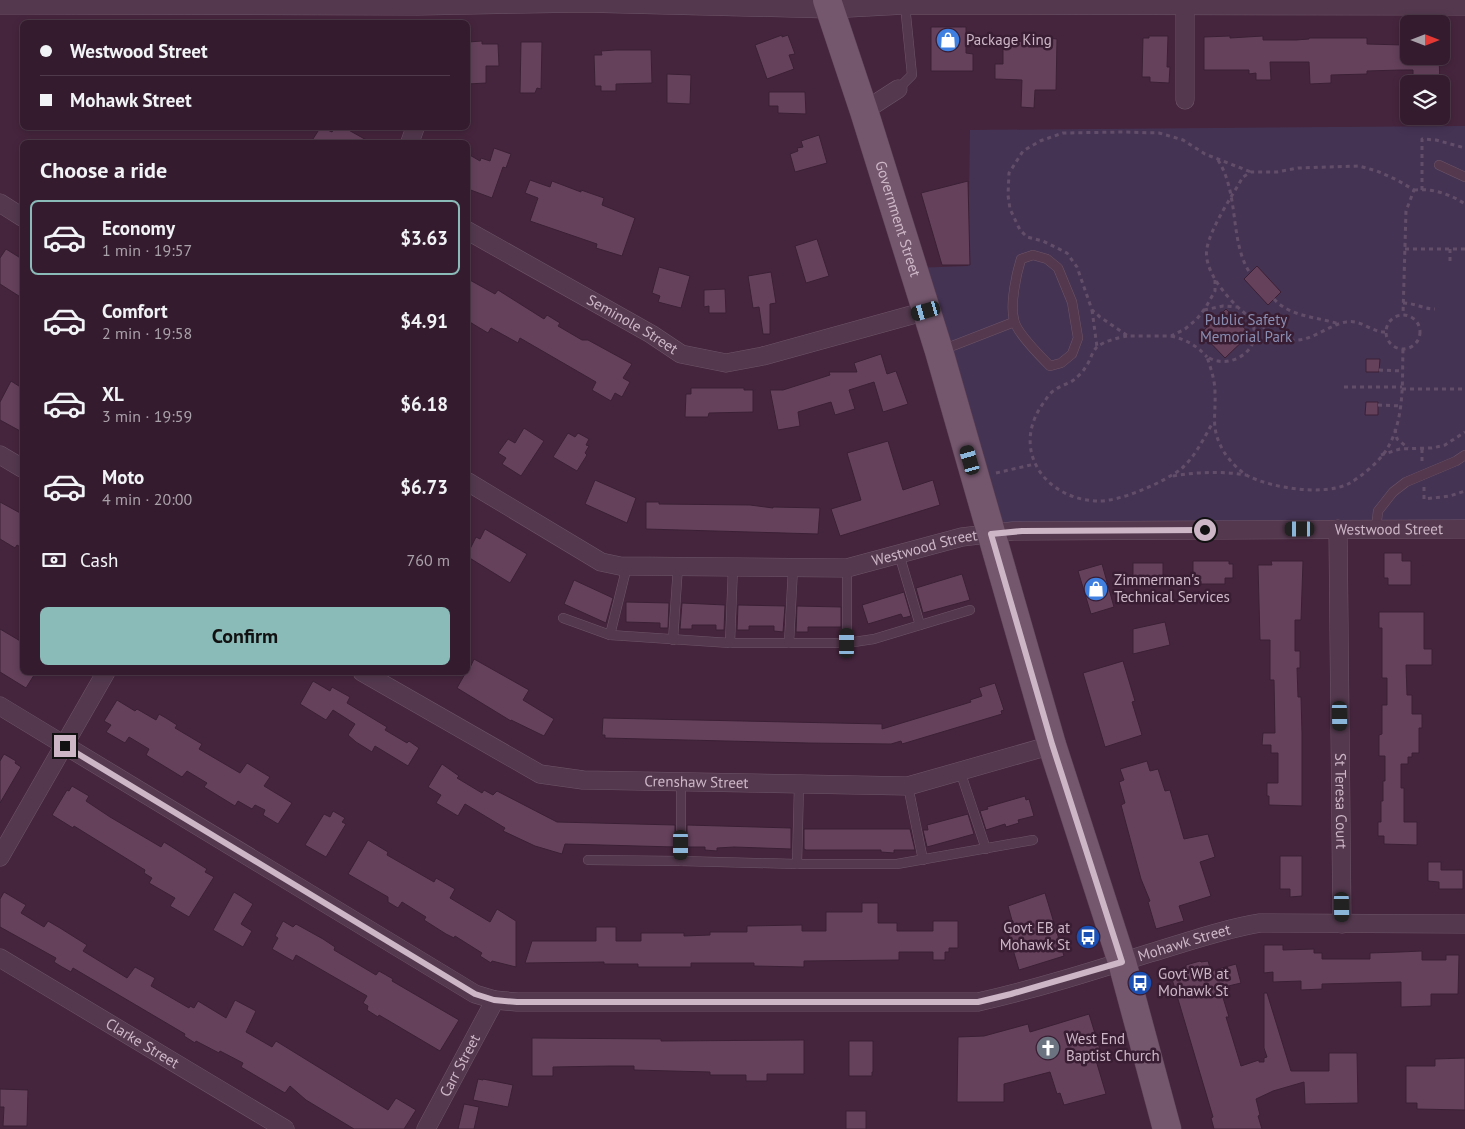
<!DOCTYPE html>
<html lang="en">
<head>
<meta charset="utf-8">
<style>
	body { margin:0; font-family:"PT Sans",sans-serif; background:#3c2536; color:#f1f3f6; height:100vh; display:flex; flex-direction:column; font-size:19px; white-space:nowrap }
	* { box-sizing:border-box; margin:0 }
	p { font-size:16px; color:#a9a1aa }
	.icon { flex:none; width:28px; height:28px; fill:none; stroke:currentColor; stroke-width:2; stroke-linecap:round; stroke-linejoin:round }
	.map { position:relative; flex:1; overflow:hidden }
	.panel { position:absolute; left:20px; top:140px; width:450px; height:535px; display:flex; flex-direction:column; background:#341c2e; border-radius:8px; box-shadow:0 2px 8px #0003,0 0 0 1px #4e3a4a }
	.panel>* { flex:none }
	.banner { position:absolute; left:20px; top:20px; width:450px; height:110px; border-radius:8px; box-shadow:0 2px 8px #0003,0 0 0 1px #4e3a4a; display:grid; align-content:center; height:110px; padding:0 20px; background:#341c2e }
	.needle { width:32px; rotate:90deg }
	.buttons { position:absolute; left:1400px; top:15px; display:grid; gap:10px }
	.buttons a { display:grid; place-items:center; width:50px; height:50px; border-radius:8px; background:#341c2e; box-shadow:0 2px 8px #0003,0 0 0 1px #4e3a4a; font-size:25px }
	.end { position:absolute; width:22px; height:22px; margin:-11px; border:6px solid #cdb7c7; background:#111; box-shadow:0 0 0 2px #111 }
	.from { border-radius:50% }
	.car { position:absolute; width:15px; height:30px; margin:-15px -8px; border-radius:6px; box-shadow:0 0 4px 1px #0007; background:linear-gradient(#222 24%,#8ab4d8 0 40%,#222 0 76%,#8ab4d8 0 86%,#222 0) }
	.banner b { display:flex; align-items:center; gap:18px; height:48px; font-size:19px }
	.banner b+b { border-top:1px solid #4e3a4a }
	.banner i { width:12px; height:12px; background:#f1f3f6 }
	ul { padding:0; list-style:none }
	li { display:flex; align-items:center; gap:15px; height:75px; margin:0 10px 8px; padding:0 10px; border:2px solid transparent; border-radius:8px }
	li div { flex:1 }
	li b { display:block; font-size:19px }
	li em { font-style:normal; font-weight:600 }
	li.on { border-color:#8bbbb9 }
	li>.icon { width:45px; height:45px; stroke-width:1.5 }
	h2 { padding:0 20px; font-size:22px; line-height:60px }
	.pay { display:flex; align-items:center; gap:12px; height:55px; padding:0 20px; font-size:19px }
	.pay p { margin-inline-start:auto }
	.primary-button { display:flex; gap:10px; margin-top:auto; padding:10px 20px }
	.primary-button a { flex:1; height:58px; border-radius:8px; background:#8bbbb9; color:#111; font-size:20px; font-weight:600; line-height:58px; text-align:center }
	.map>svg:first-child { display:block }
	.green { fill:#453354 }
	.building { fill:#65415c; stroke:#3b2035 }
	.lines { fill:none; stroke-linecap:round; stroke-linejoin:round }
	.lane-casing { stroke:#6e5568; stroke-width:10 }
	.street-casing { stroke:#6e5568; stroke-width:19 }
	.primary-casing { stroke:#5d4357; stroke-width:29 }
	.path { stroke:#634e6a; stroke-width:3; stroke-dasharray:4 4; stroke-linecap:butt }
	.lane { stroke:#54394e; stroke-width:9 }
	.street { stroke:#54394e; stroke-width:18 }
	.primary { stroke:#74576d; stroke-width:28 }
	.route { stroke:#cdb7c7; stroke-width:6 }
	.labels { text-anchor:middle; stroke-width:5; stroke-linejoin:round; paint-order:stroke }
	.poi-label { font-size:15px; fill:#cdb7c7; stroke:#391e33; text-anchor:start }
	.street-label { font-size:15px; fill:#cdb7c7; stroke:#391e33 }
	.park-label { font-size:15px; fill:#898eb3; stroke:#391e33 }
</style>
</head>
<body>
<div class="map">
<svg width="1465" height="1129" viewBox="0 0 1465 1129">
	<rect width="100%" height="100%" fill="#45253d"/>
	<polygon class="green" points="1465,126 1465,529 991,533 914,268 968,266 970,130"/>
	<g class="building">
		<polygon points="931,27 966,27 966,53 973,54 973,71 931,71"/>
		<polygon points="782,35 782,37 788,35 795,54 789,55 794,69 767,79 755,45"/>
		<polygon points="1149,36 1168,36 1167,67 1170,67 1169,83 1150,82 1150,77 1142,77 1143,38 1149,38"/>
		<polygon points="1230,36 1230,38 1263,36 1263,40 1296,40 1309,39 1309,38 1367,38 1367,44 1403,45 1403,56 1439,56 1440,84 1413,84 1413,70 1400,70 1367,71 1367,74 1331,75 1331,83 1310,84 1309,62 1270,62 1271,80 1256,80 1256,73 1249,74 1249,70 1204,70 1204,37"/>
		<polygon points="1046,38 1057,39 1056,90 1035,90 1034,108 1021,107 1022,80 995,79 995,64 1003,64 1003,43 1010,43 1010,41 1045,42"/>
		<polygon points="482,41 482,44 498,44 499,66 486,66 486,83 468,84 468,42"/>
		<polygon points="521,42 542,42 541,89 537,88 535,93 520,93"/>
		<polygon points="615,50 651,50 652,83 616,84 616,91 601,91 601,86 595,86 594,55 602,55 601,51"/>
		<polygon points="667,74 691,75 690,104 667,103"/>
		<polygon points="769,92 805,92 806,114 778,113 778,106 769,106"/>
		<polygon points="320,128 323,128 332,132 335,128 345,128 370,142 311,142"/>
		<polygon points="819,135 827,163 795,172 790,154 798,151 797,148 803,147 801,141"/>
		<polygon points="494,148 511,154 506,168 503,167 492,198 468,189 468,154 480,161 481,158 490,161"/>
		<polygon points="530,180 550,187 552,181 581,192 581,190 604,198 602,205 635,218 622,256 596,248 597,244 530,221 538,198 525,193"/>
		<polygon points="968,181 970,265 942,265 921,193"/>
		<polygon points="817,239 829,276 806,283 795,246"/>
		<polygon points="6,249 22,259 22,298 0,284 0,258"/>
		<polygon points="1257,266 1281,292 1268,305 1244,279"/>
		<polygon points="659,267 690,276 681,308 658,302 660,296 652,293"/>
		<polygon points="771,272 776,303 770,304 770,334 763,334 759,307 753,308 748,276"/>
		<polygon points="468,279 495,294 498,290 544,319 547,315 560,323 558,326 582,340 588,340 632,364 623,378 630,382 622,397 615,393 611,401 592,390 596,382 520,338 518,343 491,328 488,333 468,321"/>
		<polygon points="725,289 726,313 709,313 709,306 704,307 704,290"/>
		<polygon points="1226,309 1250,334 1225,358 1201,333"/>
		<polygon points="881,354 887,374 896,371 908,404 883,412 874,382 849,390 855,409 835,415 831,402 798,412 800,426 778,430 770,390 783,390 830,375 829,372 857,372 854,363"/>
		<polygon points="1366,359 1380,359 1379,372 1366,372"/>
		<polygon points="11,381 22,388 22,432 0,420 0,402"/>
		<polygon points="691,388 744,388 744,390 753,390 753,412 709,413 708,417 685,417 686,394 691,394"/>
		<polygon points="1366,402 1378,402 1378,415 1365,415"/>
		<polygon points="524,428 544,441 521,476 502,464 506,458 498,453 508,439 515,443"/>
		<polygon points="568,433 575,437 578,433 589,439 586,445 589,446 585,453 587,455 577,471 553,457"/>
		<polygon points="888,441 903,490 933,480 940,505 840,536 831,509 861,500 847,453"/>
		<polygon points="595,480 636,498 627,523 585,504"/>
		<polygon points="0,502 22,514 22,548 17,545 15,548 0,539"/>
		<polygon points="646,502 659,502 659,504 750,505 773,508 773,507 820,508 818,534 646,529"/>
		<polygon points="485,529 527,554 510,583 468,557 468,553 476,537 480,539"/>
		<polygon points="1384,553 1402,553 1402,561 1411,561 1411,585 1388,585 1388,578 1384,578"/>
		<polygon points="1193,561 1229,561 1229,564 1233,564 1233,578 1225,578 1225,584 1193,584"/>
		<polygon points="1271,561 1303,561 1301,620 1295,620 1295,651 1300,651 1300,668 1297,668 1298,697 1301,697 1302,733 1302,806 1269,805 1269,796 1267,796 1267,783 1278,783 1278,753 1271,753 1271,745 1262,745 1263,733 1275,733 1274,680 1270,680 1270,640 1260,640 1258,565 1272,565"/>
		<rect x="1133" y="563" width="30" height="23"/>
		<polygon points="1102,564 1114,607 1091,614 1078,571"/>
		<polygon points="962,574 970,600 923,613 916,588"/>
		<polygon points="574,580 613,598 606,623 564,604"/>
		<polygon points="904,592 911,616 903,618 901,614 868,624 862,605"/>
		<polygon points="626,602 669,603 668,628 660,628 660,623 626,622"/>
		<polygon points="682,603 725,605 724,630 716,630 716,625 692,625 692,629 680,629"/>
		<polygon points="738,605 785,606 783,632 774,631 774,626 749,626 749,630 737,630"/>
		<polygon points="797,606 841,607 841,627 808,627 808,632 796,632"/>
		<polygon points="1379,612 1424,612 1424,649 1432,649 1432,665 1406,665 1407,695 1412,695 1412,714 1422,714 1422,728 1419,728 1419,753 1412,753 1412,757 1408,757 1408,764 1401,764 1401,788 1404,788 1404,822 1417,822 1417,845 1384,844 1384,836 1378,836 1378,822 1381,822 1381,801 1383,801 1383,781 1385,781 1385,756 1379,756 1379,735 1382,734 1382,705 1387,705 1387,678 1382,678 1382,628 1379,628"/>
		<polygon points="1165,622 1170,645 1133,654 1133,629"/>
		<polygon points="0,629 22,642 22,672 36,672 26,688 0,672"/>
		<polygon points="474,659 529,690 523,700 554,719 544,736 511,720 511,721 457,688 466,672 468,672"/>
		<polygon points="1123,661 1135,701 1132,702 1142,735 1105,747 1083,673"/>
		<polygon points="313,681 330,691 332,687 350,697 347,703 387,727 385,730 407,743 409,741 419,748 408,766 375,746 372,752 356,742 348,735 355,724 333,710 326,720 300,704"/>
		<polygon points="995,683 1004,710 1001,711 1002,714 902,744 901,741 891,744 808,743 605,738 605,735 602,735 603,718 882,724 882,729 971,702 970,700 982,696 979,688"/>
		<polygon points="117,700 135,711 137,709 156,720 159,714 166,718 177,725 175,728 202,744 199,749 240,773 247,763 270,777 264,786 292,803 278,824 263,815 265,810 255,805 252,809 238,801 235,806 204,787 207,783 187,771 182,777 146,755 149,749 129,737 125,743 106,732 111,725 104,721"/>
		<polygon points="4,754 16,761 15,763 21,767 0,803 0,761"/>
		<polygon points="1147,761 1150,771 1158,769 1165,791 1170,790 1184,839 1208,834 1215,857 1200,862 1211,896 1179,906 1184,921 1156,929 1148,902 1150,901 1141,879 1121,805 1125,803 1119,782 1124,780 1120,769"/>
		<polygon points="442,764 459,776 457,778 482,793 484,790 493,795 497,791 557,822 675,825 675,847 565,844 562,854 535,846 503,831 505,828 465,804 458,816 436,803 441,795 428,787"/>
		<polygon points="72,786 89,796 86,801 110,817 161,847 164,842 207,869 205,872 214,877 189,917 170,906 175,898 149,883 152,878 144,873 145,870 74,826 73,828 52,815 67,790 69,791"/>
		<polygon points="1025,796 1026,800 1029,799 1034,816 1018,820 1019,823 1006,827 1005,824 986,830 980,811 988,809 987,807"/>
		<polygon points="333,811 345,818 342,822 346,824 326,857 305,845 324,814 330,817"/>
		<polygon points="968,814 974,834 927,847 923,830 928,830 927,825"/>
		<polygon points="687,825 791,828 791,849 734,847 717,848 717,851 705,850 705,847 687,847"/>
		<polygon points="804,829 910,829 915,850 894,850 894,853 881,852 881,850 806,850 804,849"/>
		<polygon points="368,840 388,852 387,855 434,882 436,878 455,889 450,898 490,922 497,909 516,921 516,967 492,961 491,963 480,956 482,953 455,936 454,938 446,934 424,920 426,917 402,902 398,908 388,902 388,897 348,874"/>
		<polygon points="1280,856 1302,856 1302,896 1290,897 1290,889 1280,889"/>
		<polygon points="1428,862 1441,862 1441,870 1463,870 1463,889 1439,889 1439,882 1428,881"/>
		<polygon points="4,892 26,905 21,913 44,927 48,921 60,928 87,945 83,951 127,978 135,967 155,978 151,986 189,1008 190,1006 194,1008 198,1001 226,1018 235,1000 256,1011 246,1032 272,1047 276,1041 388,1110 396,1098 416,1110 404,1129 354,1129 306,1100 290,1086 285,1093 241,1067 243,1063 220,1051 219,1053 196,1041 195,1043 184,1036 185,1034 73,968 71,972 62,967 54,962 56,958 0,927 0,899"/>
		<polygon points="234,892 253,904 241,924 252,931 243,947 213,930"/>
		<polygon points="1045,893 1064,956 1019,970 1006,926 1013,924 1008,906"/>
		<polygon points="862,903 878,903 878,923 897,923 897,931 933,931 933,921 958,921 958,948 949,948 949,952 945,952 945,960 933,960 933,952 899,952 899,960 804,961 804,967 754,966 754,963 691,963 691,967 638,967 638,964 604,964 604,962 525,963 532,941 596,941 596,927 616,927 616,941 641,941 641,933 684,933 684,936 710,935 710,932 747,932 747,926 802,925 802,931 826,931 826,912 862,912"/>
		<polygon points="283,921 293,927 296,924 323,939 335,947 334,950 376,975 379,971 393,979 392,981 459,1020 440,1051 379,1015 378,1017 367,1010 368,1006 363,1003 367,996 296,955 293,961 272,949 278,938 275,936"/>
		<polygon points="1264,945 1283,945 1283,950 1314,949 1314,953 1322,953 1322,959 1370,959 1370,953 1400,952 1422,951 1422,960 1446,960 1446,955 1459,955 1458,994 1431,994 1431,1006 1401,1007 1401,982 1322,984 1322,989 1301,990 1301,981 1273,982 1273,972 1264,973"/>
		<polygon points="1200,961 1201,962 1208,961 1211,971 1236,964 1241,983 1220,988 1229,1017 1226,1017 1241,1066 1259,1060 1259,1062 1264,1062 1264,1058 1267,1057 1264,1048 1264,993 1267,993 1291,1071 1329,1071 1329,1053 1357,1053 1358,1103 1305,1104 1304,1082 1273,1091 1256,1099 1260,1115 1258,1116 1262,1129 1214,1129 1211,1118 1213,1117 1172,979 1178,978 1175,971 1186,967 1186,965"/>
		<polygon points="1089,1014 1102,1056 1095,1057 1106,1094 1064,1105 1060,1093 1057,1094 1050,1072 1004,1084 1004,1102 957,1102 958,1037 984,1036 1028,1024 1030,1032"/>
		<polygon points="532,1038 661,1039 661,1041 804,1040 804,1074 767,1074 767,1081 746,1081 746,1075 710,1075 710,1072 634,1070 634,1066 610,1066 553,1067 553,1076 532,1076"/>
		<polygon points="849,1041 873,1041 873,1072 872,1072 872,1076 849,1076"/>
		<polygon points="1465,1058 1465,1110 1417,1109 1417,1103 1406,1103 1406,1066 1435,1066 1435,1059"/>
		<polygon points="478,1079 483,1080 483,1079 513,1085 508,1107 473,1100"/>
		<polygon points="0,1089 28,1090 27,1126 3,1126 4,1107 0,1107"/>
		<polygon points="464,1104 479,1107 474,1129 458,1129"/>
		<rect x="846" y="1111" width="20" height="18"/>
	</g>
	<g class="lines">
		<g class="lane-casing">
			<g id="lane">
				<polyline points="898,89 912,75 905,5"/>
				<polyline points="1439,165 1465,177"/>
				<path d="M1033 255 1047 259 1058 268 1072 302 1078 338 1072 354 1061 363 1050 366C1041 357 1016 332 1014 320 1010 304 1016 275 1021 259Z"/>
				<polyline points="942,350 1014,322"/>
				<polyline points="1376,529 1378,511 1393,492 1406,482 1456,461 1465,455"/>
				<polyline points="899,554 920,625"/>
				<polyline points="847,568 847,643"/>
				<polyline points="563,618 610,635 730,643 847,643 874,639 970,610"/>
				<polyline points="610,635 627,566"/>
				<polyline points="673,640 678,566"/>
				<polyline points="730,643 733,567"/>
				<polyline points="789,643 793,568"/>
				<polyline points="960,771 986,849"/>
				<polyline points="908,786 923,860"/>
				<polyline points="588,860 681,861 681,782"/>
				<polyline points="681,861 797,864 799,785"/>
				<polyline points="797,864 897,864 1033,840"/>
			</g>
		</g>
		<g class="street-casing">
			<g id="street">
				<polyline points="0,5 418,6 584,3 830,9 905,5 1465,6"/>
				<polyline points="1185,100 1185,0"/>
				<polyline points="864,111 898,89"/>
				<polyline points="410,142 415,128"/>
				<polyline points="0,203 22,217"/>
				<path id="s1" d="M468 231 651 334 681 354 726 363 763 356 926 311"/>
				<polyline points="0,455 22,468"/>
				<path id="s2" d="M468 482 601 562 620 566 847 568 962 537 1013 531 1465 529"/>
				<path id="s3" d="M1338 529 1342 924"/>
				<path id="s4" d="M362 672 540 774 583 780 908 786 1052 745"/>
				<path id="s5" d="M0 706 475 994 495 1000 517 1002H978C1036 989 1093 971 1150 953 1187 942 1223 929 1260 923L1465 924"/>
				<polyline points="0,857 106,672"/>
				<path id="s6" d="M0 958 285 1129"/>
				<path id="s7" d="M426 1129 495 1000"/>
			</g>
		</g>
		<g class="primary-casing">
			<g id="primary">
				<path id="s8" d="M827 0 864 111 939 351 1052 745 1122 962 1167 1129"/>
			</g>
		</g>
		<g class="path">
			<path d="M1218 160C1240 195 1229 241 1250 273"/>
			<path d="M1414 190C1432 188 1450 194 1465 204"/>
			<polyline points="1422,190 1422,139 1436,140 1465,148"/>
			<polyline points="1405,249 1465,249"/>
			<polyline points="1450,249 1450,262"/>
			<polyline points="1215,280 1215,291 1206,307 1197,319 1185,329 1171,336 1128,336 1100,317 1092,310 1077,267 1067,253 1043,241 1027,237 1020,230 1010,209 1008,195 1009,173 1023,151 1040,141 1063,133 1122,132 1159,133 1183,140 1205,154 1251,172"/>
			<path d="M1274 299C1290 317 1318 317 1339 324"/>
			<path d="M1403 303C1415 303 1423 309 1435 309"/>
			<polyline points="1092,310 1097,347"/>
			<polyline points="1204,310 1223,306 1237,307"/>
			<circle cx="1403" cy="332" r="17"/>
			<path d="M1251 319C1254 327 1256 334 1253 342 1249 355 1231 364 1218 361 1214 361 1210 358 1207 357 1211 369 1215 380 1215 393 1216 418 1210 428 1224 452 1229 460 1239 471 1248 476 1272 488 1323 496 1348 484 1361 477 1379 462 1387 449 1405 419 1402 382 1403 349"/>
			<path d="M1385 332C1373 333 1361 319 1346 322 1328 325 1311 342 1292 340 1261 335 1200 281 1207 248 1211 227 1232 196 1243 177L1251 172H1277L1298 168 1359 166 1377 171 1397 180 1414 190 1406 211 1403 314"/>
			<path d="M1127 336C1118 338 1103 341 1096 348 1091 354 1090 362 1085 368 1083 372 1078 376 1075 379 1069 384 1061 385 1055 390 1051 392 1047 397 1045 401 1009 447 1043 499 1097 501 1120 502 1164 482 1181 469 1195 457 1204 438 1213 422"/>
			<path d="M1171 336C1187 340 1196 345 1207 357"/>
			<polyline points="1379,370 1402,371"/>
			<polyline points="1344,387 1402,387"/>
			<polyline points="1402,389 1465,389"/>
			<polyline points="1378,405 1401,406"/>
			<polyline points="1395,429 1397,439 1408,448"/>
			<polyline points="1422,449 1422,463"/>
			<polyline points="1381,455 1400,449 1432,448 1445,445 1465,432"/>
			<polyline points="996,473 1035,464"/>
			<path d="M1173 476C1197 472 1222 471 1246 475"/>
			<polyline points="1424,487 1424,499 1450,496 1465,491"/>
		</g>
		<use href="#lane" class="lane"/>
		<use href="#street" class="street"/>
		<use href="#primary" class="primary"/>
	</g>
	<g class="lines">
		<polyline class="route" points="65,746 475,994 494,1000 517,1002 978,1002 1011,994 1122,962 1052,744 991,534 1022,531 1205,530"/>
	</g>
	<defs>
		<g id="shop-disc" transform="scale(1.25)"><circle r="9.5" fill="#3f7fe0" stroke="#391e33"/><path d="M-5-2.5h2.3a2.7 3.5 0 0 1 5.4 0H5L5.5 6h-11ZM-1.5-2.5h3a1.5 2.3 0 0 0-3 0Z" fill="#fff"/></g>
		<g id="bus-disc" transform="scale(1.25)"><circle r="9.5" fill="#1a4fb4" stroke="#391e33"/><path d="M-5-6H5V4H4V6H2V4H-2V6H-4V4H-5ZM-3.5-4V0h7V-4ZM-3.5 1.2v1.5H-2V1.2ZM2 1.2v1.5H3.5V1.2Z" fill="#fff"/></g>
		<g id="church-disc" transform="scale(1.25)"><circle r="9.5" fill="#6b7280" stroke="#391e33"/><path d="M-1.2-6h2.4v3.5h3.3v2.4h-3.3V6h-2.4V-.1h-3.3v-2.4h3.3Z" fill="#fff"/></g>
	</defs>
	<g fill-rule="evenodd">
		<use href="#shop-disc" x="948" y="40"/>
		<use href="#shop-disc" x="1096" y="589"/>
		<use href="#bus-disc" x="1088" y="937"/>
		<use href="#bus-disc" x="1140" y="983"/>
		<use href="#church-disc" x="1048" y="1048"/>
	</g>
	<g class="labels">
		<g class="poi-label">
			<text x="966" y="45">Package King</text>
			<text x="1114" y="585">Zimmerman's<tspan x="1114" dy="17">Technical Services</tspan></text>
			<text x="1070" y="933" text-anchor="end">Govt EB at<tspan x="1070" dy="17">Mohawk St</tspan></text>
			<text x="1158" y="979">Govt WB at<tspan x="1158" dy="17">Mohawk St</tspan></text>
			<text x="1066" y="1044">West End<tspan x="1066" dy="17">Baptist Church</tspan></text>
		</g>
		<g class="street-label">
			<text dy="5" stroke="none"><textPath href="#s8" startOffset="230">Government Street</textPath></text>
			<text dy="5" stroke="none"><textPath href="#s1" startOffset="189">Seminole Street</textPath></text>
			<text dy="5" stroke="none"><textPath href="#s2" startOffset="948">Westwood Street</textPath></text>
			<text dy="5" stroke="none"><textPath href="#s2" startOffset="482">Westwood Street</textPath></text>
			<text dy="5" stroke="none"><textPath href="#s4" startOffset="362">Crenshaw Street</textPath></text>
			<text dy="5" stroke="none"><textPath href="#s3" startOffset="272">St Teresa Court</textPath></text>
			<text dy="5" stroke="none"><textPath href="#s5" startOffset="1274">Mohawk Street</textPath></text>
			<text dy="5" stroke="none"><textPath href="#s6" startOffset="166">Clarke Street</textPath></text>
			<text dy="5" stroke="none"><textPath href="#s7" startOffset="72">Carr Street</textPath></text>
		</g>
		<g class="park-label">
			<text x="1246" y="325">Public Safety<tspan x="1246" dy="17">Memorial Park</tspan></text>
		</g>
	</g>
</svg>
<div class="buttons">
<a><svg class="needle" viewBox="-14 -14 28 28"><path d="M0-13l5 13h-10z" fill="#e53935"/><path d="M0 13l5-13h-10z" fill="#a9a1aa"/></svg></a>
<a><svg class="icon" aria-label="layers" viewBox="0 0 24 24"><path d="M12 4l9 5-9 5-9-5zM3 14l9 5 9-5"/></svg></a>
</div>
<i class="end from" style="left:1205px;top:530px"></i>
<i class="end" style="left:65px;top:746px"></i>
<i class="car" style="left:926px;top:311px;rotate:254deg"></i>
<i class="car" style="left:970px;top:460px;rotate:344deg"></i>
<i class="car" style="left:1300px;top:529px;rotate:270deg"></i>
<i class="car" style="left:847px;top:643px;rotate:0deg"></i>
<i class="car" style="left:1340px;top:716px;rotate:179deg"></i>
<i class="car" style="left:681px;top:845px;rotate:180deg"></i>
<i class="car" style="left:1342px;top:907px;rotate:179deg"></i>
<div class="banner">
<b><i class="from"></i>Westwood Street</b>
<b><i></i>Mohawk Street</b>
</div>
<section class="panel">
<h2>Choose a ride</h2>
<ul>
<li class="on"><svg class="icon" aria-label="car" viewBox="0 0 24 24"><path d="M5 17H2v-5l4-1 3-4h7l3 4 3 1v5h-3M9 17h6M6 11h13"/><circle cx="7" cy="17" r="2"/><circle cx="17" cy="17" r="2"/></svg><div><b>Economy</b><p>1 min · 19:57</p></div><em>$3.63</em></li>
<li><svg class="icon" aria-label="car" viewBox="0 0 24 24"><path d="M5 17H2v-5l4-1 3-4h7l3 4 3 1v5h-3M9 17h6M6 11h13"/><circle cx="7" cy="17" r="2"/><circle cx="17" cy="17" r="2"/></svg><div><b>Comfort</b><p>2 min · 19:58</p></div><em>$4.91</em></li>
<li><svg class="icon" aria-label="car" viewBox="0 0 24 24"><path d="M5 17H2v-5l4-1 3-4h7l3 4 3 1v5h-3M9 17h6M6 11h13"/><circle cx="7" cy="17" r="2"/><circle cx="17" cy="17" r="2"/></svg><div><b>XL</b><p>3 min · 19:59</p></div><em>$6.18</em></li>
<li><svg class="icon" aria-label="car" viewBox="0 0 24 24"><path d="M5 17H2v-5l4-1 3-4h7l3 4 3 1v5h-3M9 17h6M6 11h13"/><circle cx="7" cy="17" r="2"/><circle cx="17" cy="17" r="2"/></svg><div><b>Moto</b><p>4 min · 20:00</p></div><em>$6.73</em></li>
</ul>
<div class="pay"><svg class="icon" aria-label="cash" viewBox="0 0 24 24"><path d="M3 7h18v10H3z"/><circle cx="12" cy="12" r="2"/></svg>Cash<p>760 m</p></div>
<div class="primary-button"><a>Confirm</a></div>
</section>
</div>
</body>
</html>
